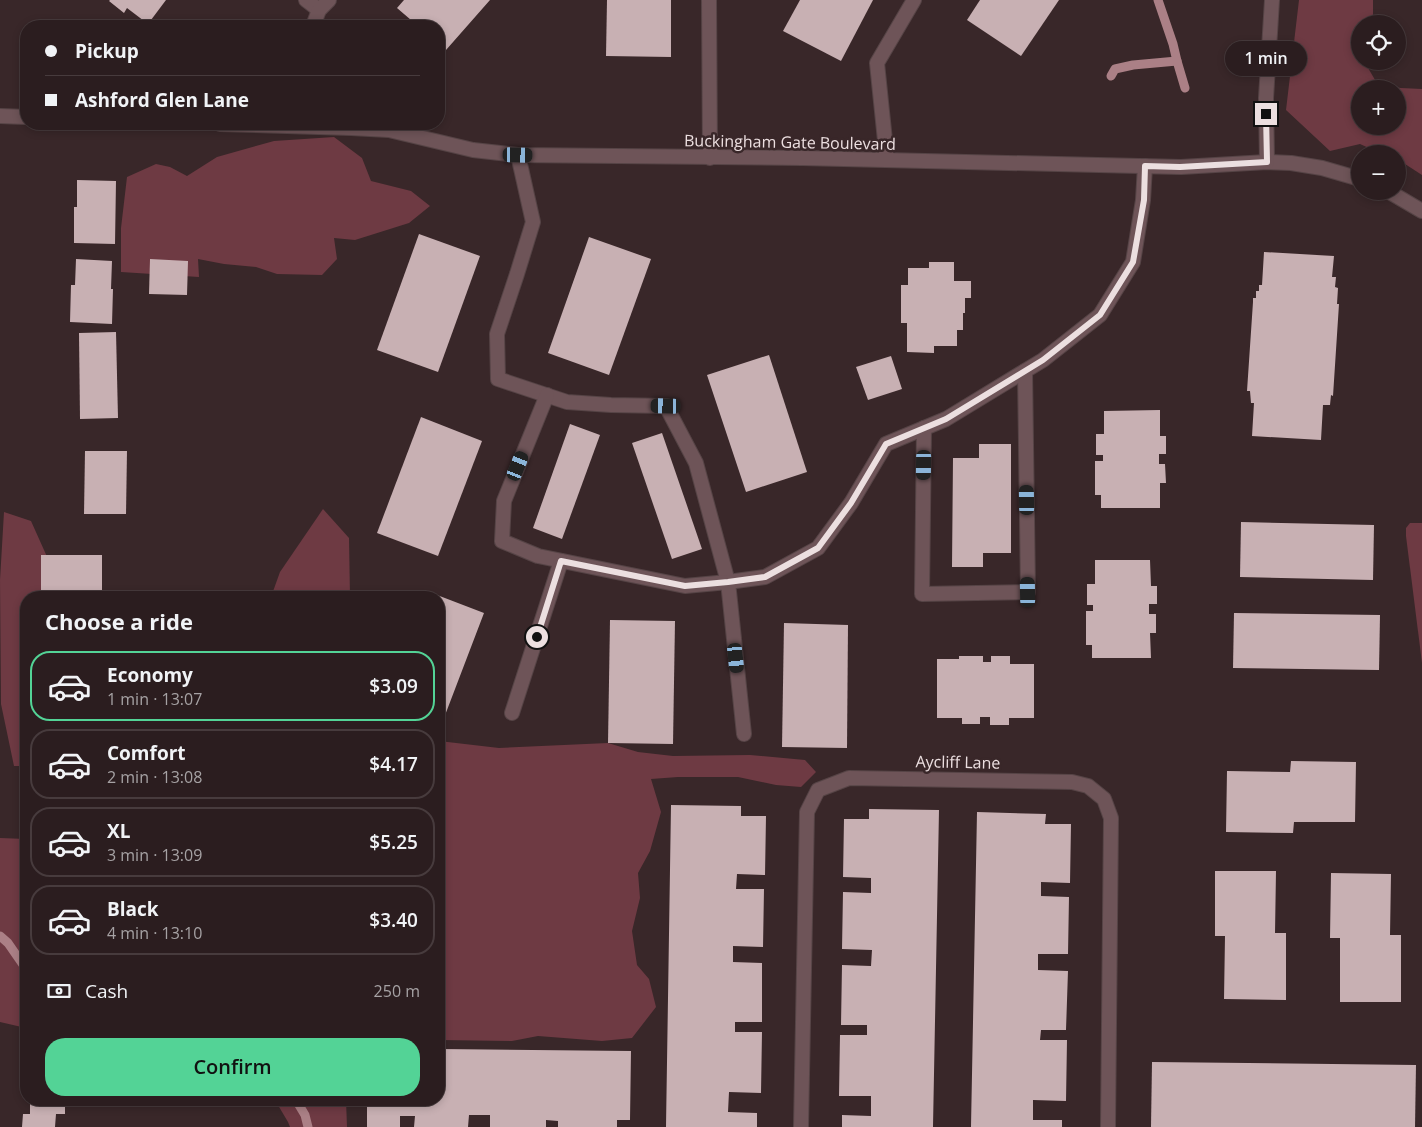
<!DOCTYPE html>
<html lang="en">
<head>
<meta charset="utf-8">
<style>
	body { margin:0; font-family:"Open Sans",sans-serif; background:#332628; color:#f1f3f6; height:100vh; display:flex; flex-direction:column; font-size:19px; white-space:nowrap }
	* { box-sizing:border-box; margin:0 }
	p { font-size:16px; color:#a6a2a4 }
	.icon { flex:none; width:28px; height:28px; fill:none; stroke:currentColor; stroke-width:2; stroke-linecap:round; stroke-linejoin:round }
	.map { position:relative; flex:1; overflow:hidden }
	.drawer { position:absolute; left:20px; top:591px; width:425px; height:515px; display:flex; flex-direction:column; background:#2b1d1f; border-radius:20px; box-shadow:0 2px 8px #0003,0 0 0 1px #473b3d }
	.drawer>* { flex:none }
	.hud { position:absolute; left:20px; top:20px; width:425px; height:110px; border-radius:20px; box-shadow:0 2px 8px #0003,0 0 0 1px #473b3d; display:grid; align-content:center; height:110px; padding:0 25px; background:#2b1d1f }
	.buttons { position:absolute; left:1351px; top:15px; display:grid; gap:10px }
	.buttons a { display:grid; place-items:center; width:55px; height:55px; border-radius:50%; background:#2b1d1f; box-shadow:0 2px 8px #0003,0 0 0 1px #473b3d; font-size:25px }
	.end { position:absolute; width:22px; height:22px; margin:-11px; border:6px solid #ecdfe0; background:#111; box-shadow:0 0 0 2px #111 }
	.from { border-radius:50% }
	.bubble { position:absolute; height:35px; border-radius:18px; background:#2b1d1f; box-shadow:0 2px 8px #0003,0 0 0 1px #473b3d; font-size:16px; font-weight:600; line-height:35px; text-align:center }
	.car { position:absolute; width:15px; height:30px; margin:-15px -8px; border-radius:6px; box-shadow:0 0 4px 1px #0007; background:linear-gradient(#222 24%,#8ab4d8 0 40%,#222 0 76%,#8ab4d8 0 86%,#222 0) }
	.hud b { display:flex; align-items:center; gap:18px; height:48px; font-size:19px }
	.hud b+b { border-top:1px solid #473b3d }
	.hud i { width:12px; height:12px; background:#f1f3f6 }
	ul { padding:0; list-style:none }
	li { display:flex; align-items:center; gap:15px; height:70px; margin:0 10px 8px; padding:0 15px; border:2px solid #473b3d; border-radius:20px }
	li div { flex:1 }
	li b { display:block; font-size:19px }
	li em { font-style:normal; font-weight:600 }
	li.current { border-color:#53d396 }
	li>.icon { width:45px; height:45px; stroke-width:1.5 }
	h2 { padding:0 25px; font-size:22px; line-height:60px }
	.pay { display:flex; align-items:center; gap:12px; height:55px; padding:0 25px; font-size:19px }
	.pay p { margin-inline-start:auto }
	.cta { display:flex; gap:10px; margin-top:auto; padding:10px 25px }
	.cta a { flex:1; height:58px; border-radius:20px; background:#53d396; color:#111; font-size:20px; font-weight:600; line-height:58px; text-align:center }
	.map>svg:first-child { display:block }
	.green { fill:#6e3a43; fill-rule:evenodd }
	.lines { fill:none; stroke-linecap:round; stroke-linejoin:round }
	.stream { stroke:#ab8086; stroke-width:9 }
	.building { fill:#c8b0b3 }
	.service-casing { stroke:#564446; stroke-width:16 }
	.minor-casing { stroke:#564446; stroke-width:16 }
	.service { stroke:#6e5458; stroke-width:14 }
	.minor { stroke:#6e5458; stroke-width:14 }
	.route { stroke:#ecdfe0; stroke-width:6 }
	.labels { text-anchor:middle; stroke-width:5; stroke-linejoin:round; paint-order:stroke }
	.street-label { font-size:16px; fill:#ecdfe0; stroke:#392729 }
</style>
</head>
<body>
<div class="map">
<svg width="1422" height="1127" viewBox="0 0 1422 1127">
	<rect width="100%" height="100%" fill="#392729"/>
	<g class="green">
		<path d="M1299 0H1373V24H1360V61H1364L1378 85 1401 88 1422 89V175L1405 164 1398 160V154H1382L1360 144 1330 151 1286 110ZM1360 89H1398V126H1360Z"/>
		<polygon points="334,137 362,158 371,181 411,191 430,206 409,223 355,240 334,238 337,259 322,275 277,274 256,267 224,264 198,259 199,277 121,272 121,228 127,177 156,164 170,167 187,176 217,157 274,141"/>
		<polygon points="323,509 349,538 350,597 271,597 280,572"/>
		<polygon points="4,512 31,521 57,579 80,597 26,598 26,766 14,766 1,704 0,580"/>
		<polygon points="1410,523 1422,523 1422,663 1406,536 1406,528"/>
		<polygon points="439,741 499,748 608,743 638,752 673,756 750,755 805,760 816,772 801,787 776,785 738,777 678,777 651,779 661,812 650,851 638,873 640,898 632,931 637,965 649,979 656,1007 632,1038 602,1041 538,1036 512,1041 439,1040"/>
		<polygon points="0,838 26,839 26,1028 0,1022"/>
		<polygon points="275,1100 346,1100 347,1127 290,1127 288,1122"/>
	</g>
	<g class="lines">
		<g class="stream">
			<polyline points="1158,0 1173,44 1177,61 1185,88"/>
			<polyline points="1111,76 1115,69 1133,65 1177,61"/>
			<polyline points="0,936 8,943 26,969"/>
			<polyline points="296,1100 305,1115 308,1127"/>
		</g>
	</g>
	<g class="building">
		<polygon points="110,0 166,0 148,24 127,8 124,13 109,1"/>
		<polygon points="404,0 490,0 446,50 439,44 439,26 418,26 397,8"/>
		<polygon points="607,0 671,0 671,57 606,56"/>
		<polygon points="800,0 873,0 841,61 783,31"/>
		<polygon points="980,0 1059,0 1021,56 967,20"/>
		<polygon points="77,180 116,181 115,244 74,243 74,207 77,207"/>
		<polygon points="419,234 480,256 438,372 377,350"/>
		<polygon points="589,237 651,259 609,375 548,353"/>
		<polygon points="1264,252 1334,256 1332,277 1336,277 1335,287 1338,288 1337,304 1339,304 1333,396 1331,395 1330,405 1323,405 1321,440 1252,436 1254,403 1251,403 1250,391 1247,391 1253,302 1253,298 1256,298 1256,291 1259,291 1259,285 1262,285"/>
		<polygon points="76,259 112,261 111,289 113,289 112,324 70,322 71,285 75,285"/>
		<polygon points="150,259 188,261 187,295 149,294"/>
		<polygon points="929,262 954,262 954,281 971,281 971,298 965,298 965,313 963,313 963,330 957,330 957,346 934,346 934,353 907,352 907,323 901,323 901,285 908,285 908,268 929,268"/>
		<polygon points="116,332 118,418 80,419 79,333"/>
		<polygon points="769,355 807,472 746,492 707,375"/>
		<polygon points="891,356 902,389 868,400 856,367"/>
		<polygon points="1160,410 1160,436 1166,436 1166,454 1159,454 1159,464 1165,464 1166,483 1160,483 1160,508 1101,508 1101,495 1095,495 1095,461 1103,461 1103,455 1096,455 1096,434 1104,434 1104,411"/>
		<polygon points="421,417 482,441 438,556 377,533"/>
		<polygon points="570,424 600,435 562,539 533,528"/>
		<polygon points="662,433 702,549 672,559 632,443"/>
		<polygon points="979,444 1011,444 1011,553 983,553 983,567 952,567 953,458 979,458"/>
		<polygon points="85,451 127,451 126,514 84,514"/>
		<polygon points="1241,522 1374,525 1373,580 1240,577"/>
		<rect x="41" y="555" width="61" height="37"/>
		<polygon points="1095,560 1150,560 1151,586 1157,586 1157,604 1149,604 1149,614 1156,614 1156,633 1150,633 1151,658 1092,658 1092,645 1086,645 1086,611 1093,611 1093,605 1087,605 1087,584 1095,584"/>
		<polygon points="424,590 484,613 439,731 439,598 421,598"/>
		<polygon points="1234,613 1380,615 1379,670 1233,668"/>
		<polygon points="610,620 675,621 673,744 608,743"/>
		<polygon points="784,623 848,625 847,748 782,747"/>
		<polygon points="959,656 983,656 983,662 991,662 991,656 1010,656 1010,664 1034,664 1034,718 1009,718 1009,725 990,725 990,717 980,717 980,724 962,724 962,718 937,718 937,659 959,659"/>
		<polygon points="1291,761 1356,762 1355,822 1294,822 1293,833 1226,832 1227,771 1290,772"/>
		<polygon points="671,805 741,806 741,816 766,816 765,875 737,874 736,889 764,889 763,947 733,946 733,962 762,963 762,1022 735,1022 735,1032 762,1032 761,1093 729,1092 728,1112 757,1113 757,1127 666,1127"/>
		<polygon points="869,809 939,810 933,1127 842,1127 842,1115 871,1116 871,1096 839,1096 840,1035 867,1035 867,1025 841,1025 842,965 871,966 872,950 842,949 843,892 871,893 871,878 843,877 844,819 869,819"/>
		<polygon points="977,812 1046,814 1045,824 1071,824 1070,883 1041,882 1041,896 1069,897 1068,954 1038,954 1038,970 1068,971 1066,1030 1041,1030 1040,1040 1067,1040 1066,1101 1033,1100 1033,1120 1062,1120 1062,1127 971,1127"/>
		<polygon points="1215,871 1276,871 1275,933 1286,933 1286,1000 1224,999 1225,936 1215,936"/>
		<polygon points="1331,873 1391,874 1390,935 1401,935 1401,1002 1340,1002 1340,938 1330,938"/>
		<polygon points="439,1049 631,1051 630,1120 617,1120 617,1127 558,1127 558,1121 546,1120 546,1127 490,1127 490,1115 469,1115 468,1127 414,1127 415,1116 400,1116 400,1127 367,1127 367,1100 439,1100"/>
		<polygon points="1152,1062 1416,1065 1415,1127 1151,1127"/>
		<polygon points="30,1100 65,1100 65,1114 56,1114 55,1127 22,1127 23,1114 30,1114"/>
	</g>
	<g class="lines">
		<g class="service-casing">
			<g id="service">
				<polyline points="306,0 319,10"/>
				<polyline points="709,0 710,158"/>
				<polyline points="313,26 319,10 329,0"/>
				<polyline points="518,155 533,222 517,274 497,334 498,379 567,402 611,405 666,406 696,463 728,582 765,577 818,548 851,503 886,444 946,419 1043,360 1100,315 1133,262 1143,200 1145,166"/>
				<polyline points="887,160 877,63 914,0"/>
				<polyline points="547,395 504,501 502,541 538,556 685,586 728,582 744,734"/>
				<polyline points="924,428 922,594 1028,592 1025,371"/>
				<polyline points="512,713 561,561"/>
			</g>
		</g>
		<g class="minor-casing">
			<g id="minor">
				<polyline points="0,116 26,117"/>
				<polyline points="220,124 351,128 389,130 473,150 518,155 802,158 1181,167 1267,162 1291,163 1322,168 1360,179"/>
				<polyline points="1267,162 1266,98 1272,0"/>
				<polyline points="1388,191 1422,211"/>
				<polyline points="801,1127 807,812 818,790 849,778 1072,782 1088,786 1104,799 1111,818 1108,1127"/>
			</g>
		</g>
		<use href="#service" class="service"/>
		<use href="#minor" class="minor"/>
	</g>
	<g class="lines">
		<polyline class="route" points="537,637 561,561 685,586 728,582 765,577 818,548 851,503 886,444 946,419 1043,360 1100,315 1133,262 1144,200 1145,166 1180,167 1267,162 1266,114"/>
	</g>
	<g class="labels">
		<g class="street-label">
			<text transform="translate(790 142) rotate(1)" y="6">Buckingham Gate Boulevard</text>
			<text transform="translate(958 762) rotate(1)" y="6">Aycliff Lane</text>
		</g>
	</g>
</svg>
<div class="buttons">
<a><svg class="icon" aria-label="locate" viewBox="0 0 24 24"><circle cx="12" cy="12" r="6"/><path d="M12 2v4M12 18v4M2 12h4M18 12h4"/></svg></a>
<a>+</a>
<a>−</a>
</div>
<i class="end from" style="left:537px;top:637px"></i>
<i class="end" style="left:1266px;top:114px"></i>
<div class="bubble" style="left:1225px;top:41px;width:82px">1 min</div>
<i class="car" style="left:518px;top:155px;rotate:91deg"></i>
<i class="car" style="left:666px;top:406px;rotate:271deg"></i>
<i class="car" style="left:924px;top:465px;rotate:181deg"></i>
<i class="car" style="left:518px;top:466px;rotate:22deg"></i>
<i class="car" style="left:1027px;top:500px;rotate:359deg"></i>
<i class="car" style="left:1028px;top:592px;rotate:359deg"></i>
<i class="car" style="left:736px;top:658px;rotate:174deg"></i>
<div class="hud">
<b><i class="from"></i>Pickup</b>
<b><i></i>Ashford Glen Lane</b>
</div>
<section class="drawer">
<h2>Choose a ride</h2>
<ul>
<li class="current"><svg class="icon" aria-label="car" viewBox="0 0 24 24"><path d="M5 17H2v-5l4-1 3-4h7l3 4 3 1v5h-3M9 17h6M6 11h13"/><circle cx="7" cy="17" r="2"/><circle cx="17" cy="17" r="2"/></svg><div><b>Economy</b><p>1 min · 13:07</p></div><em>$3.09</em></li>
<li><svg class="icon" aria-label="car" viewBox="0 0 24 24"><path d="M5 17H2v-5l4-1 3-4h7l3 4 3 1v5h-3M9 17h6M6 11h13"/><circle cx="7" cy="17" r="2"/><circle cx="17" cy="17" r="2"/></svg><div><b>Comfort</b><p>2 min · 13:08</p></div><em>$4.17</em></li>
<li><svg class="icon" aria-label="car" viewBox="0 0 24 24"><path d="M5 17H2v-5l4-1 3-4h7l3 4 3 1v5h-3M9 17h6M6 11h13"/><circle cx="7" cy="17" r="2"/><circle cx="17" cy="17" r="2"/></svg><div><b>XL</b><p>3 min · 13:09</p></div><em>$5.25</em></li>
<li><svg class="icon" aria-label="car" viewBox="0 0 24 24"><path d="M5 17H2v-5l4-1 3-4h7l3 4 3 1v5h-3M9 17h6M6 11h13"/><circle cx="7" cy="17" r="2"/><circle cx="17" cy="17" r="2"/></svg><div><b>Black</b><p>4 min · 13:10</p></div><em>$3.40</em></li>
</ul>
<div class="pay"><svg class="icon" aria-label="cash" viewBox="0 0 24 24"><path d="M3 7h18v10H3z"/><circle cx="12" cy="12" r="2"/></svg>Cash<p>250 m</p></div>
<div class="cta"><a>Confirm</a></div>
</section>
</div>
</body>
</html>
